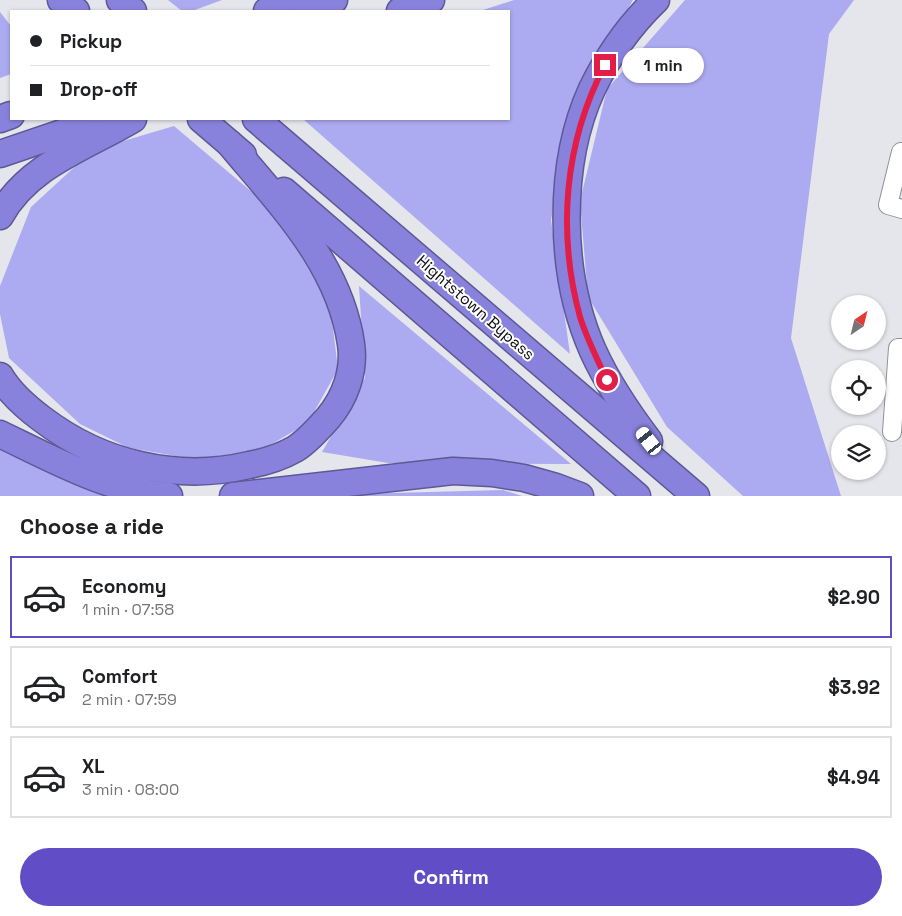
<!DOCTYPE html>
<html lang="en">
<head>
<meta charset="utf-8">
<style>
	body { margin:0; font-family:"Space Grotesk",sans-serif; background:#f6f6f6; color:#202124; height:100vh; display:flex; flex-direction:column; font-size:19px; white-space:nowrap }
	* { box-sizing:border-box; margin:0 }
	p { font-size:16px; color:#757577 }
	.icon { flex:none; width:28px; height:28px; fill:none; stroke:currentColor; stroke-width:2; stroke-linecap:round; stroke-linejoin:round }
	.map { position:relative; height:496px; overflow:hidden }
	.panel { display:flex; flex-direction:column; background:#fff; flex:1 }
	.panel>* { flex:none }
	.top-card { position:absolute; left:10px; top:10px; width:500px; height:110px; border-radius:0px; box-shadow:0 1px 4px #0004; display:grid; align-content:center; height:110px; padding:0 20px; background:#fff }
	.needle { width:32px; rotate:35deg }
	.controls { position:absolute; left:831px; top:295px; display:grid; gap:10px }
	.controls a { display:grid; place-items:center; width:55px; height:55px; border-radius:50%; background:#fff; box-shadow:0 1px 4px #0004; font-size:25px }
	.end { position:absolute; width:22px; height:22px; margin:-11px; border:6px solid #e11d48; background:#fff; box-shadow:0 0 0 2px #fff }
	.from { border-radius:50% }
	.bubble { position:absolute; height:35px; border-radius:18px; background:#fff; box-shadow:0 1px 4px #0004; font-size:16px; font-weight:700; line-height:35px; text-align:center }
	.car { position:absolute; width:15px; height:30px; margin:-15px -8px; border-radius:6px; box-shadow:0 0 4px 1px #0007; background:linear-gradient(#fff 24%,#345 0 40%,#fff 0 76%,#345 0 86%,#fff 0) }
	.top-card b { display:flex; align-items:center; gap:18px; height:48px; font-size:19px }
	.top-card b+b { border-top:1px solid #e0e0e0 }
	.top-card i { width:12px; height:12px; background:#202124 }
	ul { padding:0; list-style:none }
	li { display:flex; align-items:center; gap:15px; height:82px; margin:0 10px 8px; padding:0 10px; border:2px solid #e0e0e0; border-radius:0px }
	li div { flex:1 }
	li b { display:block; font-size:19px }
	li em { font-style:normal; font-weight:700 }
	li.on { border-color:#614ec7 }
	li>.icon { width:45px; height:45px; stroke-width:1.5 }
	h2 { padding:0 20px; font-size:22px; line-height:60px }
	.action { display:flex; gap:10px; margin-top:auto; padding:10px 20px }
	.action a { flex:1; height:58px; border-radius:30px; background:#614ec7; color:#fff; font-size:20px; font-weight:700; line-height:58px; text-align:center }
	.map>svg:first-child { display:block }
	.green { fill:#acaaf0 }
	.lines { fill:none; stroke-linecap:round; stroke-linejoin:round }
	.minor-casing { stroke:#919198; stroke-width:20 }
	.highway-casing { stroke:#5d5995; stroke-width:29 }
	.minor { stroke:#fff; stroke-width:18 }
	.highway { stroke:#8882dd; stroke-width:26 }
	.route { stroke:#e11d48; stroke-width:6 }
	.labels { text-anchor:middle; stroke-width:4; stroke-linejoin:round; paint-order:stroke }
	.street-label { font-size:16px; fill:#0d0d10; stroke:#fff }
</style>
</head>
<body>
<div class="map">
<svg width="902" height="496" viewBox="0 0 902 496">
	<rect width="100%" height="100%" fill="#e5e5ec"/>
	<g class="green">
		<polygon points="168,0 222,0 192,11 182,11"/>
		<polygon points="514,0 633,0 570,113 551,220 570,354 303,119 509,119 509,11 480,11"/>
		<polygon points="685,0 854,0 829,34 791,338 841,496 743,496 667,427 588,297 580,201 607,89"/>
		<polygon points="0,12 11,26 11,74 0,78"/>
		<polygon points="174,126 272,209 330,304 338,369 308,423 256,453 200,460 129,448 80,424 9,358 0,314 0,286 31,207 93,150"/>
		<polygon points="359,286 571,464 388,463 322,452 365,378"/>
		<polygon points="0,445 97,493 115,496 0,496"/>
		<polygon points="503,490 522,496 332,496 355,494"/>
	</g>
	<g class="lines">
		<g class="minor-casing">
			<g id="minor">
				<polyline points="901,152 888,205 902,209"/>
				<polyline points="892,432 898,348 902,348"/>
			</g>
		</g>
		<g class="highway-casing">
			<g id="highway">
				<polyline points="61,0 76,11"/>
				<polyline points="120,0 133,11"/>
				<polyline points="267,11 286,0"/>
				<polyline points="303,11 334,0"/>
				<polyline points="400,11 431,0"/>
				<polyline points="0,119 11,115"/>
				<polyline points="201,119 243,155"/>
				<polyline points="256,119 696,496"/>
				<polyline points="0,154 103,119"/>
				<polyline points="284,191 637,496"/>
				<path d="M0 216C28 165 86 147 133 119"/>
				<path d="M0 376C10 393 26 407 42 419 101 464 177 482 249 465 265 462 281 457 295 449 308 441 318 429 328 418 345 398 355 371 351 344 340 264 279 203 230 144"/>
				<path d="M0 434C54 460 108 490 169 496"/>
				<path d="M649 441C627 412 608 384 593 351 559 275 557 165 592 89 608 56 630 25 656 0"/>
				<polyline points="233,496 453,471 492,473 524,478 556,487 580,496"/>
			</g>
		</g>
		<use href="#minor" class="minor"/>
		<use href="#highway" class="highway"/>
	</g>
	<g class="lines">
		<path class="route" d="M605 65C564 143 557 232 580 317 587 339 597 359 607 380"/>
	</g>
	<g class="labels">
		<g class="street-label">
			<text transform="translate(476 307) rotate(41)" y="6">Hightstown Bypass</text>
		</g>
	</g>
</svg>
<div class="controls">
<a><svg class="needle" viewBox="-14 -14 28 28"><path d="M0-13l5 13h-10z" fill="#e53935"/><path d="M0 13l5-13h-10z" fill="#757577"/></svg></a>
<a><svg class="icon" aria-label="locate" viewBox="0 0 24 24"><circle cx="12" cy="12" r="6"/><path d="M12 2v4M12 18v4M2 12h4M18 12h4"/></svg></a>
<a><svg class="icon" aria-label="layers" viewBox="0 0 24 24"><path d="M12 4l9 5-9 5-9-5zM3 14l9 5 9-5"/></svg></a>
</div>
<i class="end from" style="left:607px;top:380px"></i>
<i class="end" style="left:605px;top:65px"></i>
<div class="bubble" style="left:622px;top:48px;width:82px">1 min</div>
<i class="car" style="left:649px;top:441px;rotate:322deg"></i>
<div class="top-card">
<b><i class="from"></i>Pickup</b>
<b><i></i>Drop-off</b>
</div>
</div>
<section class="panel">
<h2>Choose a ride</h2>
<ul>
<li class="on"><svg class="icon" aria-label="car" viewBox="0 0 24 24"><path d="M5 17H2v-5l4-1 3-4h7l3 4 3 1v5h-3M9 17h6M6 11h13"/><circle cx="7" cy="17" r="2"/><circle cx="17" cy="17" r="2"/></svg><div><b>Economy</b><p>1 min · 07:58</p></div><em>$2.90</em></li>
<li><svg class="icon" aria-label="car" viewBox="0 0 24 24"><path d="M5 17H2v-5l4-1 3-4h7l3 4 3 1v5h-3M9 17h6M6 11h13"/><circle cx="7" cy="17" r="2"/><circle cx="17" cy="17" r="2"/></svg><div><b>Comfort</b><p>2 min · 07:59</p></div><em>$3.92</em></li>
<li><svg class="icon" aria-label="car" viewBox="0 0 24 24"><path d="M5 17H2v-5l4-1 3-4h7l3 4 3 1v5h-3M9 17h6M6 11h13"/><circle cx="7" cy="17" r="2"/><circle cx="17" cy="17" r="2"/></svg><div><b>XL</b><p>3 min · 08:00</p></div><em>$4.94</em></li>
</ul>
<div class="action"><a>Confirm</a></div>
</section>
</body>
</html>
